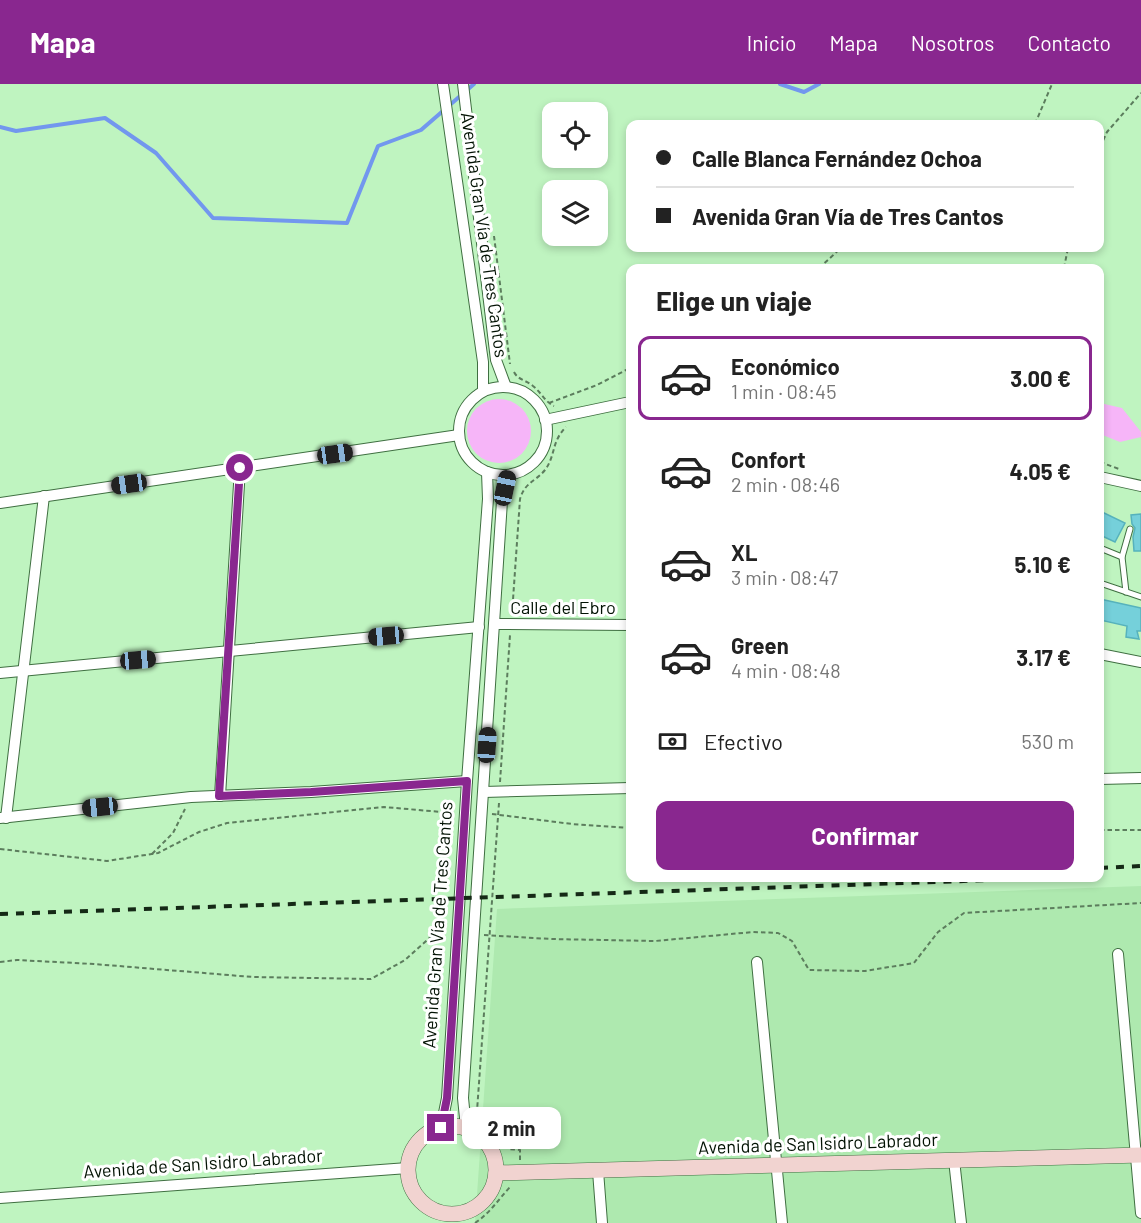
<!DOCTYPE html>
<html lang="es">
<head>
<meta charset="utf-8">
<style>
	body { margin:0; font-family:Barlow,sans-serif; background:#f6f6f6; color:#222; height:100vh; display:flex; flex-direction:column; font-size:22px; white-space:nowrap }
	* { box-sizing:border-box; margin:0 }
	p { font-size:20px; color:#767676 }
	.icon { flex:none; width:33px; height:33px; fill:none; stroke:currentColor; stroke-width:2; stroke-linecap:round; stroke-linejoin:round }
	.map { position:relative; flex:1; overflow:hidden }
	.sheet { position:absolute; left:626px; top:180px; width:478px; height:618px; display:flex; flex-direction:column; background:#fff; border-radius:12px; box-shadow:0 3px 9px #0003 }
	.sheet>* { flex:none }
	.hud { position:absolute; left:626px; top:36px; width:478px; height:132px; border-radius:12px; box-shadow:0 3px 9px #0003; display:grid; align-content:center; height:132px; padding:0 30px; background:#fff }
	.controls { position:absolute; left:542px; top:18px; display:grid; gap:12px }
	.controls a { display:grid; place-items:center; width:66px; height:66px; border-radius:12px; background:#fff; box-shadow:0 3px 9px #0003; font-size:30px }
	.end { position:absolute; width:27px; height:27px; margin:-14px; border:8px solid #89278f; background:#fff; box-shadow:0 0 0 3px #fff }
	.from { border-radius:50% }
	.bubble { position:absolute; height:42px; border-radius:12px; background:#fff; box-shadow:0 3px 9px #0003; font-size:20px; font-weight:700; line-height:42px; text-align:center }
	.car { position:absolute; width:18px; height:36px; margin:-18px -9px; border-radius:8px; box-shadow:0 0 4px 2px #0007; background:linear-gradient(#222 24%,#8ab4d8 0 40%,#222 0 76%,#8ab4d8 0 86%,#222 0) }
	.hud b { display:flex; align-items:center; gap:21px; height:57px; font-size:22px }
	.hud b+b { border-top:2px solid #e0e0e0 }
	.hud i { width:15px; height:15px; background:#222 }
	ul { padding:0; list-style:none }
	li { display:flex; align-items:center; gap:18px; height:84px; margin:0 12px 9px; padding:0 18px; border:3px solid transparent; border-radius:12px }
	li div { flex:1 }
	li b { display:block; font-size:22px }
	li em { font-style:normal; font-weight:700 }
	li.current { border-color:#89278f }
	li>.icon { width:54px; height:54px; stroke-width:1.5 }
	h2 { padding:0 30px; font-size:27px; line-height:72px }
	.pay { display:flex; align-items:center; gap:15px; height:66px; padding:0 30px; font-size:22px }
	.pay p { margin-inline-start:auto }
	.button { display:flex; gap:12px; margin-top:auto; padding:12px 30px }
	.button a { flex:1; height:69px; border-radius:12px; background:#89278f; color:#fff; font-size:24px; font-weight:700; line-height:69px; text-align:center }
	header { display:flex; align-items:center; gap:36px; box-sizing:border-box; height:84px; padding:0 30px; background:#89278f; color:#fff }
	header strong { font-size:28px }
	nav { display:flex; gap:33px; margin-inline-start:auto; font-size:21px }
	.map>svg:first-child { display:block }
	.built { fill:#aee9af }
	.green { fill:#f6b5f8 }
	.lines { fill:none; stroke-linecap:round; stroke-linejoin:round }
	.stream { stroke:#7297ee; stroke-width:4 }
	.building { fill:#75d0da; stroke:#56b2bc; stroke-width:1.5 }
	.lane-casing { stroke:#3f6f41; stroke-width:7 }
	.street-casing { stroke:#3f6f41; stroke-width:12 }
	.secondary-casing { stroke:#3f6f41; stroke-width:16 }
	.path { stroke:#5c7d5d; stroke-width:2; stroke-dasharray:4.5 3; stroke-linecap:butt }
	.lane { stroke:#fff; stroke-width:5 }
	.street { stroke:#fff; stroke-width:10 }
	.secondary { stroke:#f1d3d0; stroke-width:15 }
	.rail { stroke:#152916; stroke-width:4; stroke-dasharray:8 8; stroke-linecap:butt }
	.route { stroke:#89278f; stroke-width:8 }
	.labels { text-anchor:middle; stroke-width:6; stroke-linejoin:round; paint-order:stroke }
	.street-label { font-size:18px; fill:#021203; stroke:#fff }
</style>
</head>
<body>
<header>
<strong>Mapa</strong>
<nav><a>Inicio</a><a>Mapa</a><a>Nosotros</a><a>Contacto</a></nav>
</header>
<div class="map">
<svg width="1141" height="1139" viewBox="0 0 1141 1139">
	<rect width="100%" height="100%" fill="#bff4c0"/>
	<polygon class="built" points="1141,802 1141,1139 475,1139 497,825"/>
	<g class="green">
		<circle cx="499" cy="347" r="32"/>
		<polygon points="1100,319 1122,324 1141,348 1141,353 1120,358 1100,350"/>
	</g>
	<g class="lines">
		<g class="stream">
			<polyline points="780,0 804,8 819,0"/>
			<polyline points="0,43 16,47 105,34 156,69 213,134 347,139 378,62 421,46 474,0"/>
		</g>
	</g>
	<g class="building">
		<polygon points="1100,427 1125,439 1115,458 1100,451"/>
		<polygon points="1141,430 1141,467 1134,467 1133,453 1135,444 1132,440 1131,431"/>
		<polygon points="1100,515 1141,524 1141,547 1137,547 1139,555 1126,553 1127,542 1100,536"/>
	</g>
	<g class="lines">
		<g class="lane-casing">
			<g id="lane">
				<polyline points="1100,464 1122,473"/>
				<polyline points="1100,499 1141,513"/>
				<polyline points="1126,508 1122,473 1130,445"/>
			</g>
		</g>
		<g class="street-casing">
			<g id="street">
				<polyline points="443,0 483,278 483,307"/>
				<polyline points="463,0 496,276 506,303"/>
				<circle cx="503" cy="347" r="44"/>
				<polyline points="545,336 630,318"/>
				<polyline points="1100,393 1141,402"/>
				<polyline points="0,419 459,351"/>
				<polyline points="495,540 630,541"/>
				<polyline points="1100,570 1141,578"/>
				<polyline points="0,589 479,543"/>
				<polyline points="1100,695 1141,694"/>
				<polyline points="484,708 630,704"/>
				<polyline points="220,712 240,384"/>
				<polyline points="0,734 191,713 311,708 467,697"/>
				<polyline points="6,734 44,412"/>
				<polyline points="1118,870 1141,1129"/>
				<polyline points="757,878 782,1139"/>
				<polyline points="441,1044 447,1014 467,697 488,415 487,388"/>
				<polyline points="466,1044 463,1014 502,417 508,391"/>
				<polyline points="954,1076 961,1139"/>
				<polyline points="598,1087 602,1139"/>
				<polyline points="0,1114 408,1084"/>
			</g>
		</g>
		<g class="secondary-casing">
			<g id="secondary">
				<circle cx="452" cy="1086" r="44"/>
				<polyline points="496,1089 1141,1071"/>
			</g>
		</g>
		<g class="path">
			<polyline points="1035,40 1052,0"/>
			<polyline points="1100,63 1107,48 1141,9"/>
			<polyline points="494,152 510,280"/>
			<polyline points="819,184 841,164"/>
			<polyline points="1064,184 1068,164"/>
			<path d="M514 288C518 296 526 296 533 302 541 308 545 318 554 322"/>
			<polyline points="549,319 597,301 630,284"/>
			<polyline points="1100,378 1119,385"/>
			<path d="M512 530 520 415C525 398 535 398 545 386 556 371 551 358 566 343"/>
			<polyline points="500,698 510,551"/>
			<path d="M499 719 477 1027C485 1041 498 1052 509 1065L520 1066V1077"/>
			<polyline points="492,730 572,740 630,744"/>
			<polyline points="1100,746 1141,746"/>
			<polyline points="0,765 107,777 158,769 199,748 227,739 384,723 453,729"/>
			<polyline points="152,770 173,749 185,725"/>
			<polyline points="484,851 551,855 655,857 753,848 778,849 792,857 809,886 865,887 914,879 938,848 964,829 1141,819"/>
			<polyline points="0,878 17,876 94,880 253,893 371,895 405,876 435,849 445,849"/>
			<path d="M475 1139C490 1129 498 1116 510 1103"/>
		</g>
		<use href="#lane" class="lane"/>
		<use href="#street" class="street"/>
		<use href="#secondary" class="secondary"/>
		<g class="rail">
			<polyline points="1100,784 1141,782"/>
			<polyline points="0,830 1051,794"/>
		</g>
	</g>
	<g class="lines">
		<polyline class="route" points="240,384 219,712 311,708 467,697 447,1014 441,1044"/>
	</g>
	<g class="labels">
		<g class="street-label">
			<text transform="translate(484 151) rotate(82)" y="6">Avenida Gran Vía de Tres Cantos</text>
			<text x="563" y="530">Calle del Ebro</text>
			<text transform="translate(438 841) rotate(-86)" y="6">Avenida Gran Vía de Tres Cantos</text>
			<text transform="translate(818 1060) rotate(-2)" y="6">Avenida de San Isidro Labrador</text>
			<text transform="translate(203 1080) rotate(-4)" y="6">Avenida de San Isidro Labrador</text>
		</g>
	</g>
</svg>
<div class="controls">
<a><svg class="icon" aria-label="locate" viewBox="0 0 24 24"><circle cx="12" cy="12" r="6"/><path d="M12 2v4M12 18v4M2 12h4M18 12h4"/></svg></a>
<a><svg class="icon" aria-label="layers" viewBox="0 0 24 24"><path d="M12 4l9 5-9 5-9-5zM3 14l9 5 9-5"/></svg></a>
</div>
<i class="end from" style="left:240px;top:384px"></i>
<i class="end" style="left:441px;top:1044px"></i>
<div class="bubble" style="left:462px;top:1023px;width:99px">2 min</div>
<i class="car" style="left:335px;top:370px;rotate:82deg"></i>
<i class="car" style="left:129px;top:400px;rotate:262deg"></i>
<i class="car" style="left:505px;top:404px;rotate:12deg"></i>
<i class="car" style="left:386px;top:552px;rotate:265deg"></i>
<i class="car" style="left:138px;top:576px;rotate:85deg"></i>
<i class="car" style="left:487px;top:661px;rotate:4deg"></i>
<i class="car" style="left:100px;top:723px;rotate:264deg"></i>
<div class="hud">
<b><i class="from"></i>Calle Blanca Fernández Ochoa</b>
<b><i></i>Avenida Gran Vía de Tres Cantos</b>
</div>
<section class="sheet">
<h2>Elige un viaje</h2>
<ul>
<li class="current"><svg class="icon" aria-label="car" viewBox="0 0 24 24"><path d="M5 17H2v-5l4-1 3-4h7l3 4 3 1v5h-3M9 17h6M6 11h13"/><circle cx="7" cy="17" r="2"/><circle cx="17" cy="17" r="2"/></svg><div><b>Económico</b><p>1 min · 08:45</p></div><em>3.00 €</em></li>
<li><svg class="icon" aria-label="car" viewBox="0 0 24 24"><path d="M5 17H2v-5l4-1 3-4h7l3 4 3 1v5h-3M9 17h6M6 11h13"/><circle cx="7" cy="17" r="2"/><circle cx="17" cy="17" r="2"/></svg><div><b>Confort</b><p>2 min · 08:46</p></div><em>4.05 €</em></li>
<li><svg class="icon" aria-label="car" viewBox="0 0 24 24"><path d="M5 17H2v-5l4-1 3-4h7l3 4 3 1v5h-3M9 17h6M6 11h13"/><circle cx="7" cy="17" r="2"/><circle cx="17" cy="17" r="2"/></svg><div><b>XL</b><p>3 min · 08:47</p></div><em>5.10 €</em></li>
<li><svg class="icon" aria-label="car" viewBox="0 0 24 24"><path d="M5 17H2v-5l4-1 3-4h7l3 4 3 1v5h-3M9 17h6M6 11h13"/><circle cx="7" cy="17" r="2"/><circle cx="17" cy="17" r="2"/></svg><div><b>Green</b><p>4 min · 08:48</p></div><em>3.17 €</em></li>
</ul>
<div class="pay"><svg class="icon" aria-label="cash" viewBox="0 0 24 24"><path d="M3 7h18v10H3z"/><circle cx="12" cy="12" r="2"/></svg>Efectivo<p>530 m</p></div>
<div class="button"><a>Confirmar</a></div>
</section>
</div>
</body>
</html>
